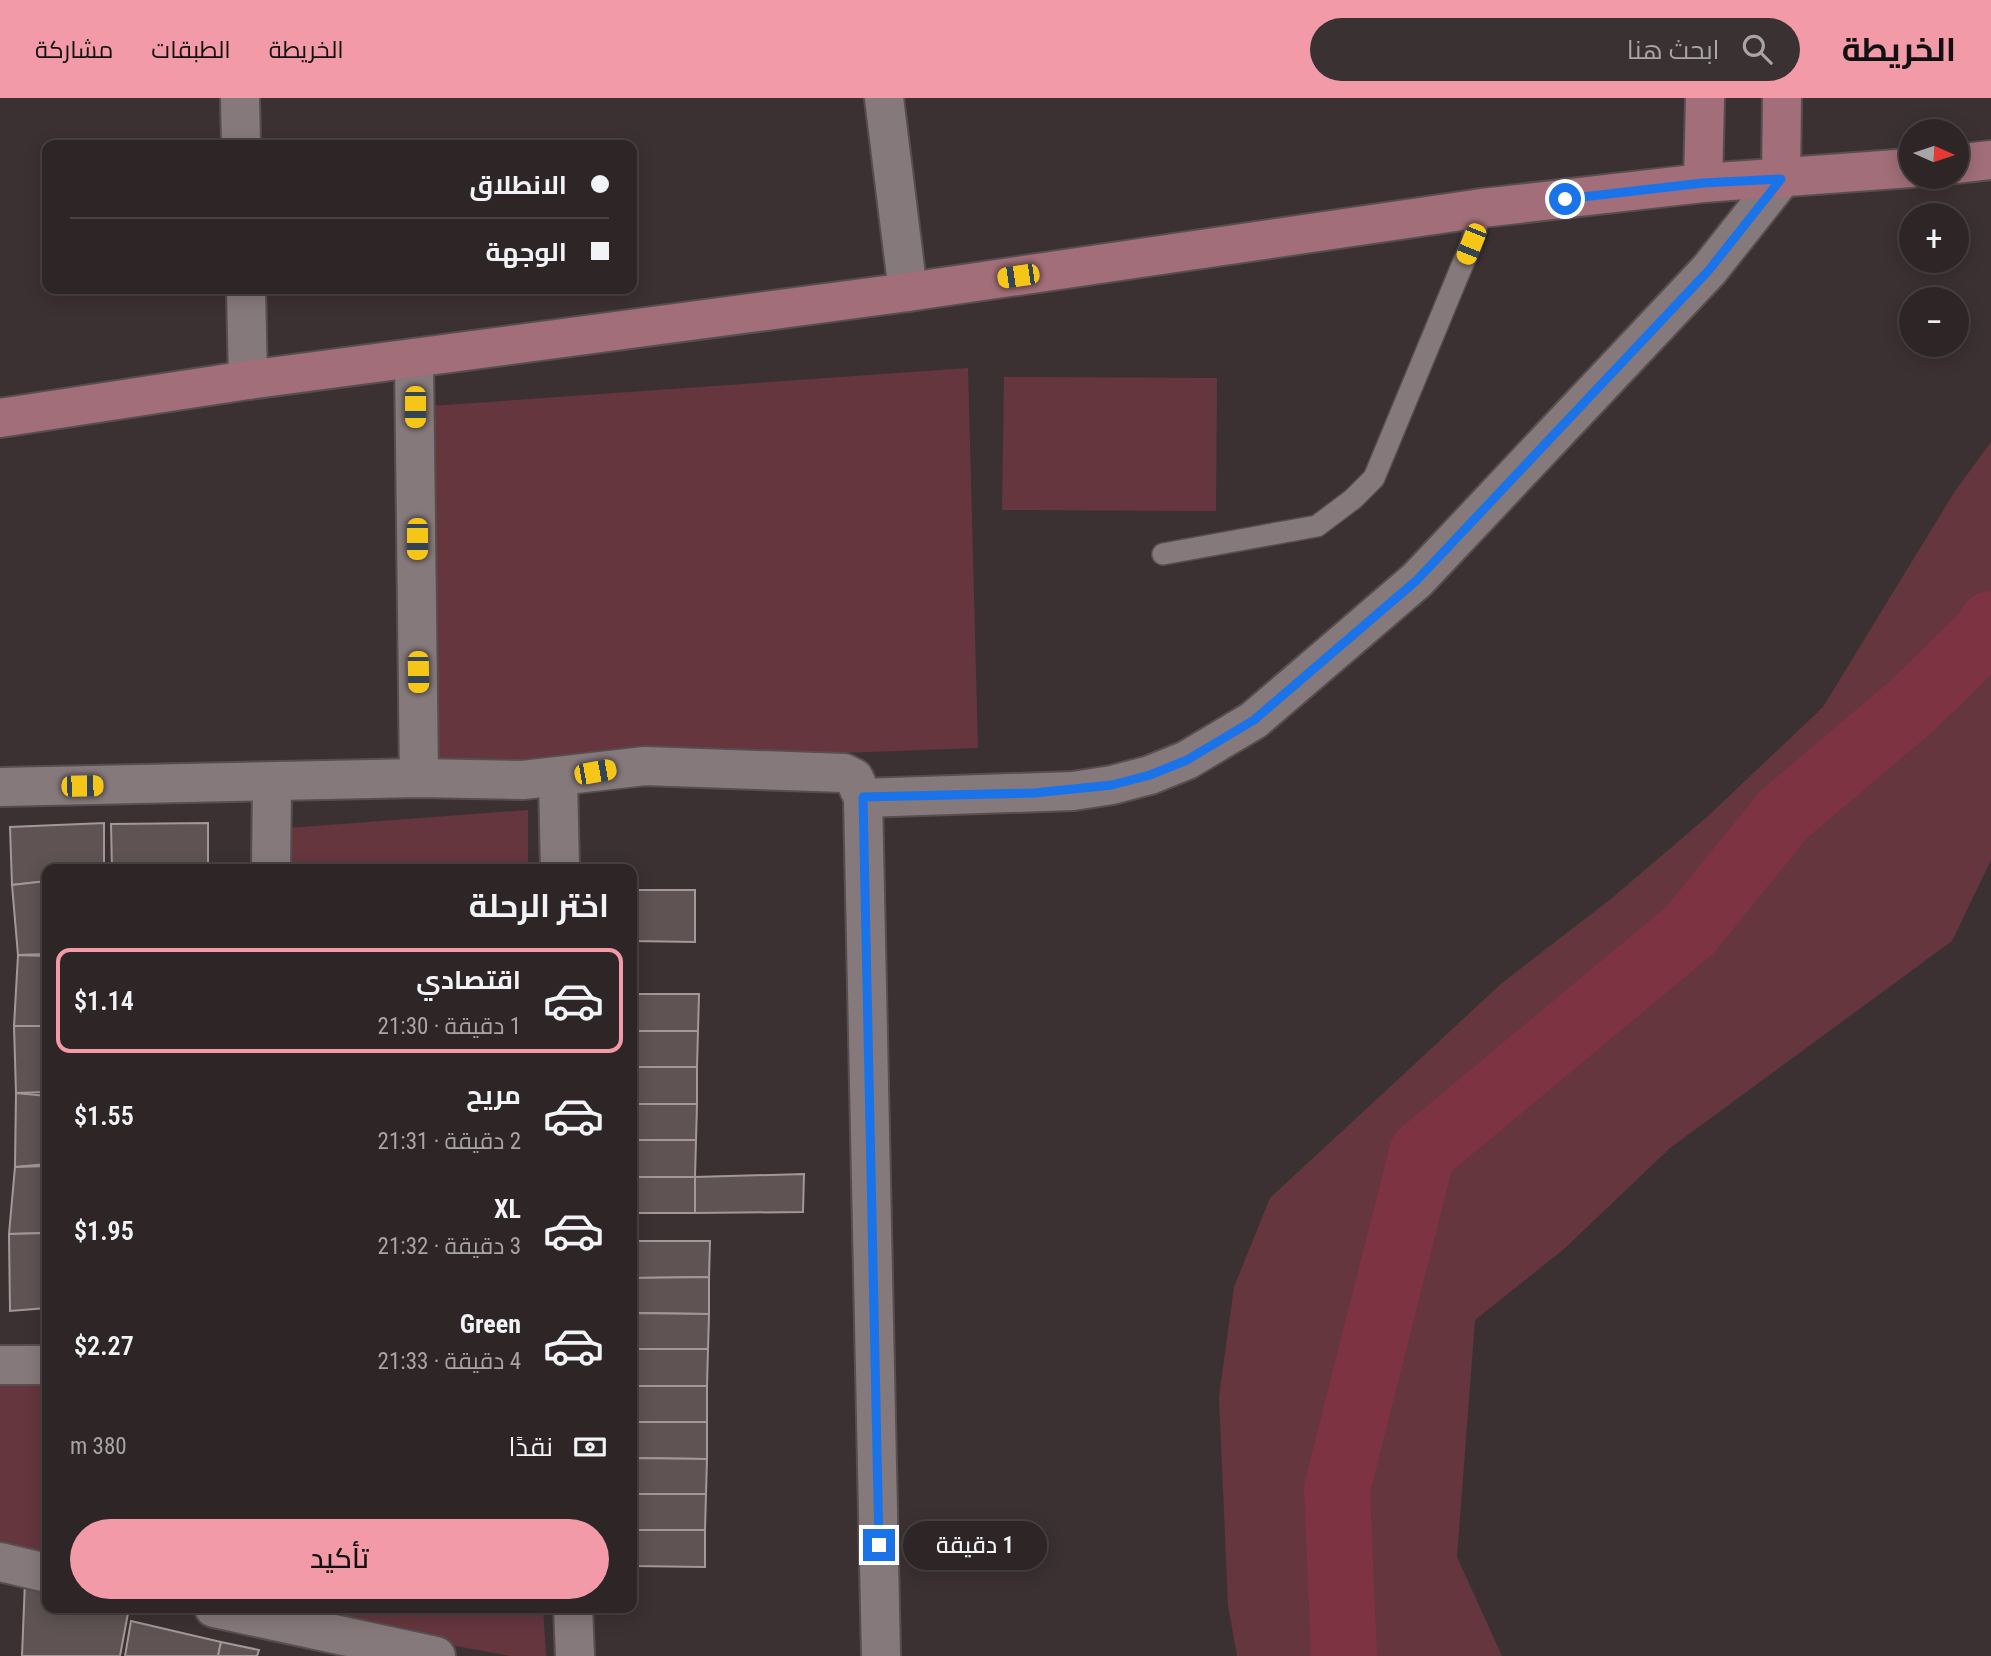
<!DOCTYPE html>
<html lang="ar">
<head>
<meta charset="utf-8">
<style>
	body { margin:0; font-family:"Roboto Condensed",Cairo,sans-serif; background:#393132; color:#f1f3f6; direction:rtl; height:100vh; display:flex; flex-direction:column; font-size:26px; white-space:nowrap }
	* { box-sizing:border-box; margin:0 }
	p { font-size:23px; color:#a7a5a7 }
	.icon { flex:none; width:38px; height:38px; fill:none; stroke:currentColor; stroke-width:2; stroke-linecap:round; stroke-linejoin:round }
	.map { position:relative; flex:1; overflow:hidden; direction:ltr }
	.side { position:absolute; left:42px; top:766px; width:595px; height:749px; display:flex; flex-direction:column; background:#2d2526; border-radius:14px; box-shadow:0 4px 18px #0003,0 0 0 2px #484243; direction:rtl }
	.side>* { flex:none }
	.banner { position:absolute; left:42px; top:42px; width:595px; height:154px; border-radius:14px; box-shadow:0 4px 18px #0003,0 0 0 2px #484243; direction:rtl; display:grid; align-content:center; height:154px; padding:0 28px; background:#2d2526 }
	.needle { width:46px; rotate:93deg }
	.tools { position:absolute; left:1899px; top:21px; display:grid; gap:14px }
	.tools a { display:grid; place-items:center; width:70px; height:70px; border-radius:50%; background:#2d2526; box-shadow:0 4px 18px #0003,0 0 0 2px #484243; font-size:35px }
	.end { position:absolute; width:32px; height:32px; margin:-16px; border:9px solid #1a73e8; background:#fff; box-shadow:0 0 0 4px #fff }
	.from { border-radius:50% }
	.bubble { position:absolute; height:49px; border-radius:24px; background:#2d2526; box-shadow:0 4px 18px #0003,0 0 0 2px #484243; font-size:23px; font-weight:600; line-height:49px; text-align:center; direction:rtl }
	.car { position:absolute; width:21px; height:42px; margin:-21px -10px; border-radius:9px; box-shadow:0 0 5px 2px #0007; background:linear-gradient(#f5c518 24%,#345 0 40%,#f5c518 0 76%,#345 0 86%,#f5c518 0) }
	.banner b { display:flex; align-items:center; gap:24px; height:66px; font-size:26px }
	.banner b+b { border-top:2px solid #484243 }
	.banner i { width:18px; height:18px; background:#f1f3f6 }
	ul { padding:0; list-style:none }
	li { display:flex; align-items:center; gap:21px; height:105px; margin:0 14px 10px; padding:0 14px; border:4px solid transparent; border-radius:14px }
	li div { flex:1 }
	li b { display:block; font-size:26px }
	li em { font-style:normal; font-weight:600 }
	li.on { border-color:#f39aa8 }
	li>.icon { width:63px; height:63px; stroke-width:1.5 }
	h2 { padding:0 28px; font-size:32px; line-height:84px }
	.pay { display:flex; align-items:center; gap:18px; height:77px; padding:0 28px; font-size:26px }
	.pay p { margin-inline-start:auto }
	.action { display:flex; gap:14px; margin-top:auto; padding:14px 28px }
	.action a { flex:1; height:80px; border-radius:42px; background:#f39aa8; color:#111; font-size:28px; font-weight:600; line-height:80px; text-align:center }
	header { display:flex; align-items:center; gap:42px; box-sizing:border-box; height:98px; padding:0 35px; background:#f39aa8; color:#111 }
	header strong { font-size:33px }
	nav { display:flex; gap:38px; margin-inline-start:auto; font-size:24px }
	.search { width:490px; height:63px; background:#393132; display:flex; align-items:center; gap:18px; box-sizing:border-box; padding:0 24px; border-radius:38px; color:#a7a5a7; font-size:26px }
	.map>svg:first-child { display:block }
	.green { fill:#65363e }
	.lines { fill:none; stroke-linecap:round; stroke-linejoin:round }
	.river { stroke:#7d3342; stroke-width:66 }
	.building { fill:#5f5354; stroke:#a59799; stroke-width:2 }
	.lane-casing { stroke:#584e4f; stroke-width:24 }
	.street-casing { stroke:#584e4f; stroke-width:42 }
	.secondary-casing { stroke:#584e4f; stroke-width:42 }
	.lane { stroke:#86797b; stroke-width:21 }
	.street { stroke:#86797b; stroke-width:38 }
	.secondary { stroke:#a16e79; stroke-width:38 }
	.route { stroke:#1a73e8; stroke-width:9 }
</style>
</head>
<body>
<header>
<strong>الخريطة</strong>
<div class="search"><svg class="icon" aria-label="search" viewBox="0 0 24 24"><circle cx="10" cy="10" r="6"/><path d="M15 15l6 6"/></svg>ابحث هنا</div>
<nav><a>الخريطة</a><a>الطبقات</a><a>مشاركة</a></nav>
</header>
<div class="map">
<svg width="1991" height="1558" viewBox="0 0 1991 1558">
	<rect width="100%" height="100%" fill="#3c3132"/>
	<g class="green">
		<polygon points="968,270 978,650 423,670 417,309"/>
		<polygon points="1004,279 1217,280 1216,413 1002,412"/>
		<polygon points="1991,344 1991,762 1952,843 1670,1050 1564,1151 1475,1222 1457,1459 1502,1558 1237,1558 1228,1507 1219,1299 1234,1189 1270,1100 1502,885 1612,800 1707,719 1823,609 1955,393"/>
		<polygon points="528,712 528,772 288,772 288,730"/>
		<polygon points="47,1283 47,1473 0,1464 0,1284"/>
		<polygon points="251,1510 543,1510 546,1558 510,1558"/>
	</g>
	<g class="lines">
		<polyline class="river" points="1344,1558 1337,1391 1422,1055 1690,832 1784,716 1913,607 1988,533 1991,526"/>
	</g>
	<g class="building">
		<polygon points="104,725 104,772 47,772 47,783 12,787 10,729"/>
		<polygon points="208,725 208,772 112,772 111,726"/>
		<polygon points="47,783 47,856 18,857 12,787"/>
		<polygon points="632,792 695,792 695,844 632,843"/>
		<polygon points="18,857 47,858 47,928 14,928"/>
		<polygon points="632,896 699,896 698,933 632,933"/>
		<polygon points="14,928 47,928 47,994 16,995"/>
		<polygon points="632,933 698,933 697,969 632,969"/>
		<rect x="632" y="969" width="65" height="37"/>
		<polygon points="16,995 47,998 47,1066 15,1069"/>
		<polygon points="632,1006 697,1006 696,1042 632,1042"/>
		<polygon points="632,1042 696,1042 695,1079 632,1079"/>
		<polygon points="47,1068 47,1135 9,1136 15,1069"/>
		<polygon points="804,1076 803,1114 695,1115 695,1079"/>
		<rect x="632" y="1079" width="63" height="36"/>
		<polygon points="47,1135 47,1210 10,1213 9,1136"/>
		<polygon points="632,1143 710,1143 709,1179 632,1180"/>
		<polygon points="709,1179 709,1216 632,1215 632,1180"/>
		<polygon points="632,1215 709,1216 708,1251 632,1251"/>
		<polygon points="632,1251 708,1251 707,1288 632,1288"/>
		<rect x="632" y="1288" width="75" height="36"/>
		<polygon points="632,1324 707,1324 707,1361 632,1360"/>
		<polygon points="632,1360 707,1361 706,1396 632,1396"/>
		<polygon points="632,1396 706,1396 705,1432 632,1432"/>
		<polygon points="632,1432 705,1432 705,1469 632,1468"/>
		<polygon points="25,1483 47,1488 47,1510 129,1510 120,1558 22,1558"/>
		<polygon points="131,1523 221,1544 218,1558 125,1558"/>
		<polygon points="221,1544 259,1552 257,1558 218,1558"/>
	</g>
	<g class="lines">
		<g class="lane-casing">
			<polyline id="lane" points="1163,456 1317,428 1353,401 1374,380 1471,146 1482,110"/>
		</g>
		<g class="street-casing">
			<g id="street">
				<polyline points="240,0 241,47"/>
				<polyline points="884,0 908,194"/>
				<polyline points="246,191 248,282"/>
				<polyline points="414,262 419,680"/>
				<polyline points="558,680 560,772"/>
				<polyline points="0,689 419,680 523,682 645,668 844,675 854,680 863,700 881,1558"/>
				<polyline points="863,700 1073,693 1112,687 1150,677 1187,662 1254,622 1417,482 1709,172 1781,81"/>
				<polyline points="271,772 272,685"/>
				<polyline points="0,1267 47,1267"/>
				<polyline points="0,1464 47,1475"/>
				<polyline points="214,1510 436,1558"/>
				<polyline points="573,1510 575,1558"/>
			</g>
		</g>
		<g class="secondary-casing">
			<g id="secondary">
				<polyline points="1956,66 1991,62"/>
				<polyline points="1781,81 1782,0"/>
				<polyline points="1703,85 1705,0"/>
				<polyline points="0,320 248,282 908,194 1482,110 1703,85 1911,70"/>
			</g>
		</g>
		<use href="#lane" class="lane"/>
		<use href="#street" class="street"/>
		<use href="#secondary" class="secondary"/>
	</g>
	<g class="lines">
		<polyline class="route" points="879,1447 863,699 1034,695 1112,687 1150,677 1187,662 1254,622 1417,482 1709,172 1781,81 1703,85 1565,101"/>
	</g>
</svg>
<div class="tools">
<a><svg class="needle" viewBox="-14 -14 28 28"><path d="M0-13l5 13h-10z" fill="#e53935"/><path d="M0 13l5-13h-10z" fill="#a7a5a7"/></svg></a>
<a>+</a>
<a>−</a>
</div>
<i class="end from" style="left:1565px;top:101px"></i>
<i class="end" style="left:879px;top:1447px"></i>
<div class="bubble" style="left:903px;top:1423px;width:144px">1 دقيقة</div>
<i class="car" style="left:1471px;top:146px;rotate:202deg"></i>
<i class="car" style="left:1018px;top:178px;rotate:262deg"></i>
<i class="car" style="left:415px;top:309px;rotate:180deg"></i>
<i class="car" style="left:417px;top:441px;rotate:180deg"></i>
<i class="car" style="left:418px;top:574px;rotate:179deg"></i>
<i class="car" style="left:595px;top:674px;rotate:80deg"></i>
<i class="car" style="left:82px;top:688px;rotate:89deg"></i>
<div class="banner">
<b><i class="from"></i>الانطلاق</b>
<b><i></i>الوجهة</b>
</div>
<section class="side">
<h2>اختر الرحلة</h2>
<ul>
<li class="on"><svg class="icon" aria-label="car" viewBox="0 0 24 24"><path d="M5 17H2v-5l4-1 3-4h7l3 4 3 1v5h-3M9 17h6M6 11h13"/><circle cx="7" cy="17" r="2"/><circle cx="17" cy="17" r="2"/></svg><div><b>اقتصادي</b><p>1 دقيقة · 21:30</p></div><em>$1.14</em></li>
<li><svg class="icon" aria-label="car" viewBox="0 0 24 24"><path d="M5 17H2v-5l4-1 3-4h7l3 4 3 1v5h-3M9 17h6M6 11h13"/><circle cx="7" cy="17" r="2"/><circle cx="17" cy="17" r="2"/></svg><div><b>مريح</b><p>2 دقيقة · 21:31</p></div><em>$1.55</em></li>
<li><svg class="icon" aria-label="car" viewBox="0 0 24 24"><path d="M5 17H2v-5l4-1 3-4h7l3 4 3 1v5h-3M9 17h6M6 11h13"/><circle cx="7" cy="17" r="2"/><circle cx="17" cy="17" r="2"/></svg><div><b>XL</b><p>3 دقيقة · 21:32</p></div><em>$1.95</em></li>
<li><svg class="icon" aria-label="car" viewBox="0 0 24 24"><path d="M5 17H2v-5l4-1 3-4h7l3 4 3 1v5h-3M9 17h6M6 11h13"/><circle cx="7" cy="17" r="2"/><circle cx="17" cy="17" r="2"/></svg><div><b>Green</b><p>4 دقيقة · 21:33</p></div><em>$2.27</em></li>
</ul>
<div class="pay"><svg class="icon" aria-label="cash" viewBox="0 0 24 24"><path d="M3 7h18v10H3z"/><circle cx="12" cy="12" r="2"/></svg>نقدًا<p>380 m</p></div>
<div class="action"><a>تأكيد</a></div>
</section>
</div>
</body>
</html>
